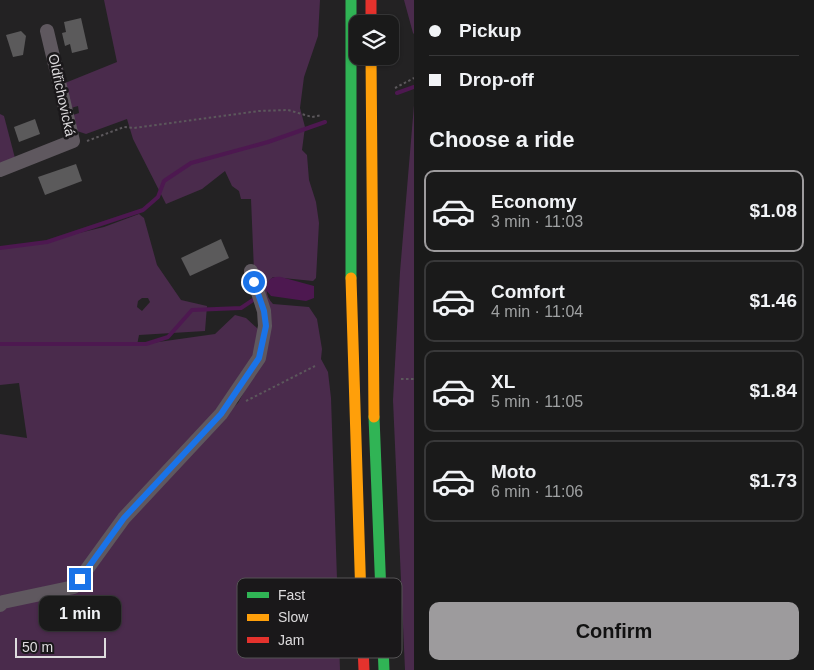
<!DOCTYPE html>
<html lang="en">
<head>
<meta charset="utf-8">
<style>
	body { margin:0; font-family:Arial,sans-serif; background:#272727; color:#f1f3f6; height:100vh; display:flex; flex-direction:column; font-size:19px; white-space:nowrap }
	* { box-sizing:border-box; margin:0 }
	p { font-size:16px; color:#9fa1a2 }
	.icon { flex:none; width:28px; height:28px; fill:none; stroke:currentColor; stroke-width:2; stroke-linecap:round; stroke-linejoin:round }
	.map { position:relative; flex:1; overflow:hidden }
	.panel { display:flex; flex-direction:column; background:#1a1a1a; width:400px }
	.panel>* { flex:none }
	.banner { display:grid; align-content:center; height:110px; padding:0 15px; background:#1a1a1a }
	.tools { position:absolute; left:349px; top:15px; display:grid; gap:10px }
	.tools a { display:grid; place-items:center; width:50px; height:50px; border-radius:10px; background:#1a1a1a; box-shadow:0 1px 4px #0004,0 0 0 1px #383839; font-size:25px }
	.scale { position:absolute; left:15px; bottom:12px; width:91px; box-sizing:border-box; padding-left:5px; border:2px solid #dedcde; border-top:0; font-size:14px; line-height:18px; white-space:nowrap; color:#dedcde; -webkit-text-stroke:4px #1a181a; paint-order:stroke }
	.end { position:absolute; width:22px; height:22px; margin:-11px; border:6px solid #1a73e8; background:#fff; box-shadow:0 0 0 2px #fff }
	.from { border-radius:50% }
	.bubble { position:absolute; height:35px; border-radius:10px; background:#1a1a1a; box-shadow:0 1px 4px #0004,0 0 0 1px #383839; font-size:16px; font-weight:700; line-height:35px; text-align:center }
	.banner b { display:flex; align-items:center; gap:18px; height:48px; font-size:19px }
	.banner b+b { border-top:1px solid #383839 }
	.banner i { width:12px; height:12px; background:#f1f3f6 }
	ul { padding:0; list-style:none }
	li { display:flex; align-items:center; gap:15px; height:82px; margin:0 10px 8px; padding:0 5px; border:2px solid #383839; border-radius:10px }
	li div { flex:1 }
	li b { display:block; font-size:19px }
	li em { font-style:normal; font-weight:700 }
	li.on { border-color:#9d9b9d }
	li>.icon { width:45px; height:45px; stroke-width:1.5 }
	h2 { padding:0 15px; font-size:22px; line-height:60px }
	.primary-button { display:flex; gap:10px; margin-top:auto; padding:10px 15px }
	.primary-button a { flex:1; height:58px; border-radius:10px; background:#9d9b9d; color:#111; font-size:20px; font-weight:700; line-height:58px; text-align:center }
	main { display:flex; flex:1; min-height:0 }
	.map>svg:first-child { display:block }
	.green { fill:#4a2b4c; fill-rule:evenodd }
	.water { fill:#4d1850 }
	.lines { fill:none; stroke-linecap:round; stroke-linejoin:round }
	.stream { stroke:#4d1850; stroke-width:4 }
	.building { fill:#5b5a5b }
	.path { stroke:#5c585c; stroke-width:2; stroke-dasharray:2.5 2.5; stroke-linecap:butt }
	.street { stroke:#5f585f; stroke-width:14 }
	.fast { stroke:#30b455; stroke-width:11 }
	.slow { stroke:#ff9f0a; stroke-width:11 }
	.jam { stroke:#e5322d; stroke-width:11 }
	.route { stroke:#1a73e8; stroke-width:6 }
	.labels { text-anchor:middle; stroke-width:5; stroke-linejoin:round; paint-order:stroke }
	.street-label { font-size:14px; fill:#dedcde; stroke:#1a181a }
	.key { fill:#1a181a; stroke:#555355; stroke-width:1 }
	.key-label { font-size:14px; fill:#dedcde }
</style>
</head>
<body>
<main>
<div class="map">
<svg width="414" height="670" viewBox="0 0 414 670">
	<rect width="100%" height="100%" fill="#232223"/>
	<g class="green">
		<path d="M104 0H320L318 36 304 77 300 108 305 127 302 150 307 155 309 180 316 202 319 223 316 278 313 281 273 277C264 284 265 296 273 304L309 307 317 319 322 349 321 359 328 372 331 398 340 670H0V434L27 438 19 383 0 385V248L50 240 104 227 139 214 144 218 157 265 181 300 207 306 205 331 139 335 137 345 215 334 235 315 246 318 258 329 257 351 192 444 238 403 263 357 254 271 251 199H241L239 191 232 186 225 171 202 189 166 204 133 139 127 119 86 134 77 131 73 115 79 113 78 106 71 108 65 83 117 62ZM142 298H148L150 302 142 311 137 307 138 301Z"/>
		<polygon points="404,0 414,0 414,34 413,33"/>
		<polygon points="414,105 414,670 405,670 393,400 400,272"/>
		<polygon points="0,114 4,116 16,162 0,168"/>
	</g>
	<path class="water" d="M281 277 314 286V298L306 301 271 296 266 290C268 280 270 276 281 277Z"/>
	<g class="lines">
		<g class="stream">
			<polyline points="397,93 414,87"/>
			<polyline points="0,248 47,242 143,210 158,197 164,181 191,163 268,142 325,122"/>
			<polyline points="0,344 146,344 168,337 192,310 241,308 256,298"/>
		</g>
	</g>
	<g class="building">
		<polygon points="81,18 88,49 72,53 70,44 65,46 62,33 66,32 64,22"/>
		<polygon points="21,31 26,36 23,55 13,57 6,35"/>
		<polygon points="35,119 40,134 19,142 14,127"/>
		<polygon points="76,164 82,181 45,195 38,177"/>
		<polygon points="221,239 229,258 190,276 181,258"/>
	</g>
	<g class="lines">
		<g class="path">
			<polyline points="395,88 414,78"/>
			<polyline points="87,141 124,127 134,128 259,111 288,110 312,117 322,115"/>
			<polyline points="401,379 414,379"/>
			<polyline points="246,401 315,366"/>
		</g>
		<g class="street">
			<polyline points="0,170 73,141 47,31"/>
			<polyline points="0,605 3,602 74,587 124,518 221,414 259,358 265,326 264,311 251,271"/>
		</g>
		<g class="fast">
			<polyline points="351,278 351,0"/>
			<polyline points="374,417 384,670"/>
		</g>
		<g class="slow">
			<polyline points="371,56 374,417"/>
			<polyline points="351,278 361,600"/>
		</g>
		<g class="jam">
			<polyline points="371,0 371,24"/>
			<polyline points="361,600 364,670"/>
		</g>
	</g>
	<g class="lines">
		<polyline class="route" points="80,579 124,518 221,414 259,358 266,326 264,311 254,282"/>
	</g>
	<g class="labels">
		<g class="street-label">
			<text transform="translate(62 95) rotate(78)" y="5">Oldřichovická</text>
		</g>
	</g>
	<rect x="237" y="578" width="165" height="80" rx="8" class="key"/>
	<rect x="247" y="592" width="22" height="6" fill="#30b455"/>
	<rect x="247" y="614" width="22" height="7" fill="#ff9f0a"/>
	<rect x="247" y="637" width="22" height="6" fill="#e5322d"/>
	<g class="key-label">
		<text x="278" y="600">Fast</text>
		<text x="278" y="622">Slow</text>
		<text x="278" y="645">Jam</text>
	</g>
</svg>
<div class="tools">
<a><svg class="icon" aria-label="layers" viewBox="0 0 24 24"><path d="M12 4l9 5-9 5-9-5zM3 14l9 5 9-5"/></svg></a>
</div>
<div class="scale">50 m</div>
<i class="end from" style="left:254px;top:282px"></i>
<i class="end" style="left:80px;top:579px"></i>
<div class="bubble" style="left:39px;top:596px;width:82px">1 min</div>
</div>
<section class="panel">
<div class="banner">
<b><i class="from"></i>Pickup</b>
<b><i></i>Drop-off</b>
</div>
<h2>Choose a ride</h2>
<ul>
<li class="on"><svg class="icon" aria-label="car" viewBox="0 0 24 24"><path d="M5 17H2v-5l4-1 3-4h7l3 4 3 1v5h-3M9 17h6M6 11h13"/><circle cx="7" cy="17" r="2"/><circle cx="17" cy="17" r="2"/></svg><div><b>Economy</b><p>3 min · 11:03</p></div><em>$1.08</em></li>
<li><svg class="icon" aria-label="car" viewBox="0 0 24 24"><path d="M5 17H2v-5l4-1 3-4h7l3 4 3 1v5h-3M9 17h6M6 11h13"/><circle cx="7" cy="17" r="2"/><circle cx="17" cy="17" r="2"/></svg><div><b>Comfort</b><p>4 min · 11:04</p></div><em>$1.46</em></li>
<li><svg class="icon" aria-label="car" viewBox="0 0 24 24"><path d="M5 17H2v-5l4-1 3-4h7l3 4 3 1v5h-3M9 17h6M6 11h13"/><circle cx="7" cy="17" r="2"/><circle cx="17" cy="17" r="2"/></svg><div><b>XL</b><p>5 min · 11:05</p></div><em>$1.84</em></li>
<li><svg class="icon" aria-label="car" viewBox="0 0 24 24"><path d="M5 17H2v-5l4-1 3-4h7l3 4 3 1v5h-3M9 17h6M6 11h13"/><circle cx="7" cy="17" r="2"/><circle cx="17" cy="17" r="2"/></svg><div><b>Moto</b><p>6 min · 11:06</p></div><em>$1.73</em></li>
</ul>
<div class="primary-button"><a>Confirm</a></div>
</section>
</main>
</body>
</html>
